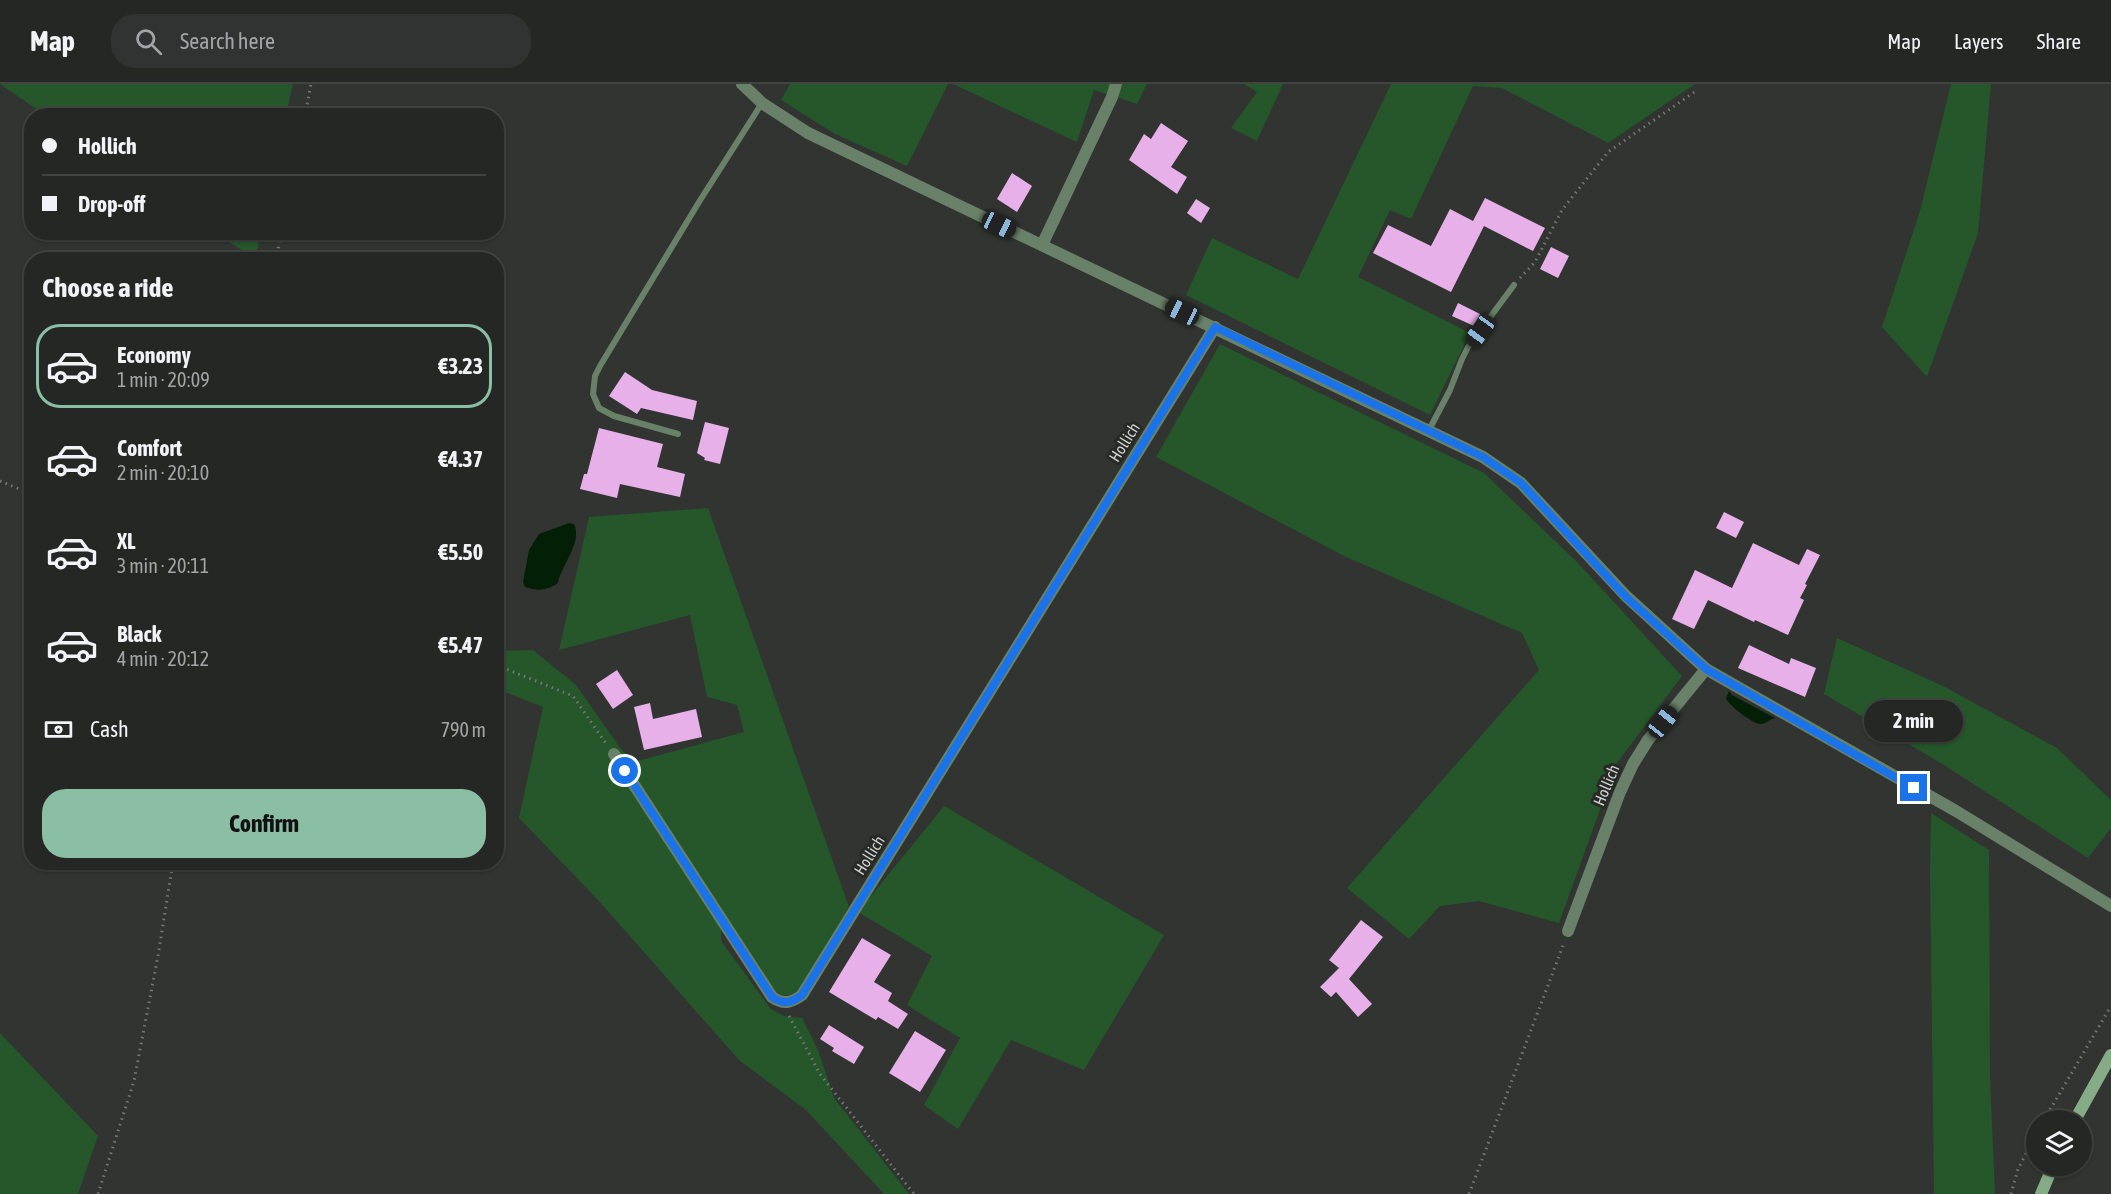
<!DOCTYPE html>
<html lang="en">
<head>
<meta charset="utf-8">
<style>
	body { margin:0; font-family:"Asap Condensed",sans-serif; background:#313332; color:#f1f3f6; height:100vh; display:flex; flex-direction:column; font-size:22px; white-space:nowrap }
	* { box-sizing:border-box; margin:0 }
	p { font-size:20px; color:#a3a5a7 }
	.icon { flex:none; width:33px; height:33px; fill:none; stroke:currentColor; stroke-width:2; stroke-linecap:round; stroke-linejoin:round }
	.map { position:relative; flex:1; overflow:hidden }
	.drawer { position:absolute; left:24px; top:168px; width:480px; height:618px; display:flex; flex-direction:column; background:#252725; border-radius:24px; box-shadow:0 2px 4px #0004,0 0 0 2px #424442 }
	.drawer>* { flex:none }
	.top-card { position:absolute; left:24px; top:24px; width:480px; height:132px; border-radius:24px; box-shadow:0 2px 4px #0004,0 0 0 2px #424442; display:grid; align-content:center; height:132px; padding:0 18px; background:#252725 }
	.controls { position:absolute; left:2026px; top:1026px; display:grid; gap:12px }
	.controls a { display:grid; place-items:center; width:66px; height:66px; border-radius:50%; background:#252725; box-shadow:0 2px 4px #0004,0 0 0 2px #424442; font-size:30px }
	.end { position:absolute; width:27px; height:27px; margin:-14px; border:8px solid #1a73e8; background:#fff; box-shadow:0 0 0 3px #fff }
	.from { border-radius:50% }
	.bubble { position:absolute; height:42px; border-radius:21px; background:#252725; box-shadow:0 2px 4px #0004,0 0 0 2px #424442; font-size:20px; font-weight:700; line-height:42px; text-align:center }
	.car { position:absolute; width:18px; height:36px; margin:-18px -9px; border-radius:8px; box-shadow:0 0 4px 2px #0007; background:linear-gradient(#222 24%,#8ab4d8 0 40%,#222 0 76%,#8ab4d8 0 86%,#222 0) }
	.top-card b { display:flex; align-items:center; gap:21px; height:57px; font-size:22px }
	.top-card b+b { border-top:2px solid #424442 }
	.top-card i { width:15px; height:15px; background:#f1f3f6 }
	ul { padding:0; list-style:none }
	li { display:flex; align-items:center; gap:18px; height:84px; margin:0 12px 9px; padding:0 6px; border:3px solid transparent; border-radius:24px }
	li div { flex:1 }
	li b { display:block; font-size:22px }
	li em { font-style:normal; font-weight:700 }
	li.on { border-color:#8abfa5 }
	li>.icon { width:54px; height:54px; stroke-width:1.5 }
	h2 { padding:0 18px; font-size:27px; line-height:72px }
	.pay { display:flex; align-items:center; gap:15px; height:66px; padding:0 18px; font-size:22px }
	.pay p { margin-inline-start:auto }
	.cta { display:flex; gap:12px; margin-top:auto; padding:12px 18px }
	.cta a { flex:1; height:69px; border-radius:24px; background:#8abfa5; color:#111; font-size:24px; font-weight:700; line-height:69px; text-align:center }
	header { display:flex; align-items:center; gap:36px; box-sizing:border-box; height:84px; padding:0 30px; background:#252725; border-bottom:2px solid #424442 }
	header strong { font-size:28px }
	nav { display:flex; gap:33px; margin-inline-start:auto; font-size:21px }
	.search { width:420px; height:54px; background:#313332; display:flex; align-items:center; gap:15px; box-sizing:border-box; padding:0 21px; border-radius:24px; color:#a3a5a7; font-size:22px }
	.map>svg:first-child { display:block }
	.green { fill:#25572a }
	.water { fill:#032007 }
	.building { fill:#e7b0e9 }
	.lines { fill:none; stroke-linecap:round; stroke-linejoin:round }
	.path { stroke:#767876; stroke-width:3; stroke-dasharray:1.5 4.5; stroke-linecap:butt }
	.service { stroke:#698169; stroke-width:6 }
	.minor { stroke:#698169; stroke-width:12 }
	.secondary { stroke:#86ac87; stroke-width:12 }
	.route { stroke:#1a73e8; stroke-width:8 }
	.labels { text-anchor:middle; stroke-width:6; stroke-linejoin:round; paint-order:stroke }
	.street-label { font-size:16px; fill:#d4d5d4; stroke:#272a27 }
</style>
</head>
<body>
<header>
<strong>Map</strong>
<div class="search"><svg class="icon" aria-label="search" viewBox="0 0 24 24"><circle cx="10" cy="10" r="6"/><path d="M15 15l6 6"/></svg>Search here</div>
<nav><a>Map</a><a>Layers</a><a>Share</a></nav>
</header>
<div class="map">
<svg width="2111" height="1110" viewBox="0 0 2111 1110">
	<rect width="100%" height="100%" fill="#313431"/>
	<g class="green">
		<polygon points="0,0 293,0 286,31 45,31"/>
		<polygon points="790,0 948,0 907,82 835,50 781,16"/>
		<polygon points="953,0 1147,0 1137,20 1094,6 1077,58"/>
		<polygon points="1244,0 1283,0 1257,57 1231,44 1257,8"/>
		<polygon points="1391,0 1695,0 1608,59 1502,4 1473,2 1411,135 1390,126 1358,193 1470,249 1430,331 1186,211 1212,154 1298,195"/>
		<polygon points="1951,0 1991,0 1978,149 1927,293 1882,243 1920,127"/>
		<polygon points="216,149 261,149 255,175"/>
		<polygon points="1220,260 1484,389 1577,478 1682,592 1617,679 1559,839 1479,817 1440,822 1409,855 1347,804 1539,586 1522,549 1344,472 1156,373"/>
		<path d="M708 424 849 823 799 905C791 912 785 913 775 908L721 826V857L771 925 784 932 802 934 818 966 834 1014 909 1110H884L806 1026 739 976 598 816 519 734 543 623 497 605 496 567 533 566 576 601 621 665 634 678 744 648 737 621 707 613 690 531 559 566 589 433Z"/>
		<polygon points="1837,554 1943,602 2057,664 2111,716 2111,744 2088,774 1944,681 1824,610"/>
		<polygon points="944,722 1164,851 1084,986 1011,956 958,1045 924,1021 960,954 907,921 932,872 858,828"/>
		<polygon points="1931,729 1989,766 1990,994 1995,1110 1934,1110 1930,790"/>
		<polygon points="0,949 98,1052 78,1110 0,1110"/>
	</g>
	<g class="water">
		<path d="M569 439 574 440C583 459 561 481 558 499 546 507 538 507 525 503L523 498 529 466 539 450Z"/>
		<path d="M1729 607 1732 611 1775 634C1771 635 1765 640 1761 640 1754 641 1728 621 1726 614Z"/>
	</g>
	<g class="building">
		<polygon points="1161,39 1188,57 1171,83 1187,93 1177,110 1129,76 1144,50 1151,55"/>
		<polygon points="1012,89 1032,102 1017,128 997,115"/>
		<polygon points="1485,114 1545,144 1533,167 1484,142 1451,208 1373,169 1388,141 1431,162 1450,125 1473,137"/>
		<polygon points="1196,115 1210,124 1201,139 1187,129"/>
		<polygon points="1551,163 1569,172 1558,194 1540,185"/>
		<polygon points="1458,219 1480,230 1474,242 1452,232"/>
		<polygon points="625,288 652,306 697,317 693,336 641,324 637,330 609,312"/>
		<polygon points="705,338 729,344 720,380 704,376 705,374 697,369"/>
		<polygon points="599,344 663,360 657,383 685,390 680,413 620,400 617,414 580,405 584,390 587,390"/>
		<polygon points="1724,428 1744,438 1736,454 1716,444"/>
		<polygon points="1753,459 1799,481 1807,465 1820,471 1805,500 1807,501 1800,514 1804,516 1788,551 1755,536 1754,538 1708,516 1694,545 1672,535 1695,486 1732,504"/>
		<polygon points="1749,561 1789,580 1791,574 1816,584 1805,613 1738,584"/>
		<polygon points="617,586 633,611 613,625 596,600"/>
		<polygon points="650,619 653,635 696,625 702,653 644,666 634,623"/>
		<polygon points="1361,836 1383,853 1349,895 1372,920 1358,933 1336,908 1331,913 1320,903 1339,884 1329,876"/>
		<polygon points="862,854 891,871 874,898 892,909 888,917 908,930 898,945 878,933 876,936 829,908"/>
		<polygon points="829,941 864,963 854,980 832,967 834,964 820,955"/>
		<polygon points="915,947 946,966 920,1008 889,989"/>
	</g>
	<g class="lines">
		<g class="path">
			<polyline points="305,32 311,0"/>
			<polyline points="276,176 281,148"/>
			<polyline points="1520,194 1535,178 1562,126 1608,68 1696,7"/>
			<polyline points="0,397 32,410"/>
			<polyline points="496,581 573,612 607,661"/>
			<polyline points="789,932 820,990 914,1110"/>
			<polyline points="2044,1036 2111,922"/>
			<polyline points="98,1110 134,997 158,872 173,778"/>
			<polyline points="1469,1110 1564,859"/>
			<polyline points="2011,1110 2018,1085 2037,1049"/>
		</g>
		<g class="service">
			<polyline points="1429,346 1450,306 1462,275 1468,263 1514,201"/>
			<polyline points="678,350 614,332 599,324 593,310 595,292 600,282 699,118 762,19"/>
		</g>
		<g class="minor">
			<polyline points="742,0 762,19 808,49 1483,373 1521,399 1626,512 1706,585 1956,727 2111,822"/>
			<polyline points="1042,161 1112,13 1116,0"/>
			<path d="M614 670 772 913C784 921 791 919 802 911L1215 243"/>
			<polyline points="1568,847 1620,708 1633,680 1648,656 1706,585"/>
		</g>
		<g class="secondary">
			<polyline points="2075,1036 2111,971"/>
			<polyline points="2041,1110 2053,1082"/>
		</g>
	</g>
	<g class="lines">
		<path class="route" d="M625 687 772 913C784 921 791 919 802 911L1215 243 1483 373 1521 399 1626 513 1706 585 1914 704"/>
	</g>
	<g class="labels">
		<g class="street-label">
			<text transform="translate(1124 358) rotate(-58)" y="6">Hollich</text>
			<text transform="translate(1606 701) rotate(-67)" y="6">Hollich</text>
			<text transform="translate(869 771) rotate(-58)" y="6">Hollich</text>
		</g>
	</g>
</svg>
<div class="controls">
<a><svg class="icon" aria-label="layers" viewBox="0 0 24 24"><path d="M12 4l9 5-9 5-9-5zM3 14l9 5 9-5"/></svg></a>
</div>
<i class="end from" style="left:625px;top:687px"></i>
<i class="end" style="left:1914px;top:704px"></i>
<div class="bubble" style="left:1864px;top:616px;width:99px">2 min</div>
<i class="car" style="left:999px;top:141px;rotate:115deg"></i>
<i class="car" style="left:1182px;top:228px;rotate:295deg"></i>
<i class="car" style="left:1480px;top:247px;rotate:216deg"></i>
<i class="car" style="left:1663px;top:638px;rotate:39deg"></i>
<div class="top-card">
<b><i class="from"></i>Hollich</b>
<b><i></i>Drop-off</b>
</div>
<section class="drawer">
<h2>Choose a ride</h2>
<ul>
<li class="on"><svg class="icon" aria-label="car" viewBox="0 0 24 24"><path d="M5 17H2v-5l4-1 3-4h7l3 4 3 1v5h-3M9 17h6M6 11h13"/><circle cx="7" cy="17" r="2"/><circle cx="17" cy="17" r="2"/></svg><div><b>Economy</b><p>1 min · 20:09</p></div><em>€3.23</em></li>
<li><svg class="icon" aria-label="car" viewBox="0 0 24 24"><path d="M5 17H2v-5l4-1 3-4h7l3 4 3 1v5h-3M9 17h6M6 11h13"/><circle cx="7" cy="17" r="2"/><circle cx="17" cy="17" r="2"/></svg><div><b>Comfort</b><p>2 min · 20:10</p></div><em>€4.37</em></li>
<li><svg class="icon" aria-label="car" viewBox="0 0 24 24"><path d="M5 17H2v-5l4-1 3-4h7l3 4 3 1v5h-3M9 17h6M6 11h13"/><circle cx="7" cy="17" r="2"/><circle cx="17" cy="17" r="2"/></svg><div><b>XL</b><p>3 min · 20:11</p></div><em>€5.50</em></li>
<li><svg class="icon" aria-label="car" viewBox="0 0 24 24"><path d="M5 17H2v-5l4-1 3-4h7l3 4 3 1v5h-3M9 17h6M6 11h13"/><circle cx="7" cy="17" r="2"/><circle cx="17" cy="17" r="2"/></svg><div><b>Black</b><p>4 min · 20:12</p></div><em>€5.47</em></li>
</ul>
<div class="pay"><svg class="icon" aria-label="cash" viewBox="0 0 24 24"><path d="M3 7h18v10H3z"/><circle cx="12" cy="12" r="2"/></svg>Cash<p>790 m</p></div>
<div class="cta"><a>Confirm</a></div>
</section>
</div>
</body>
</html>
